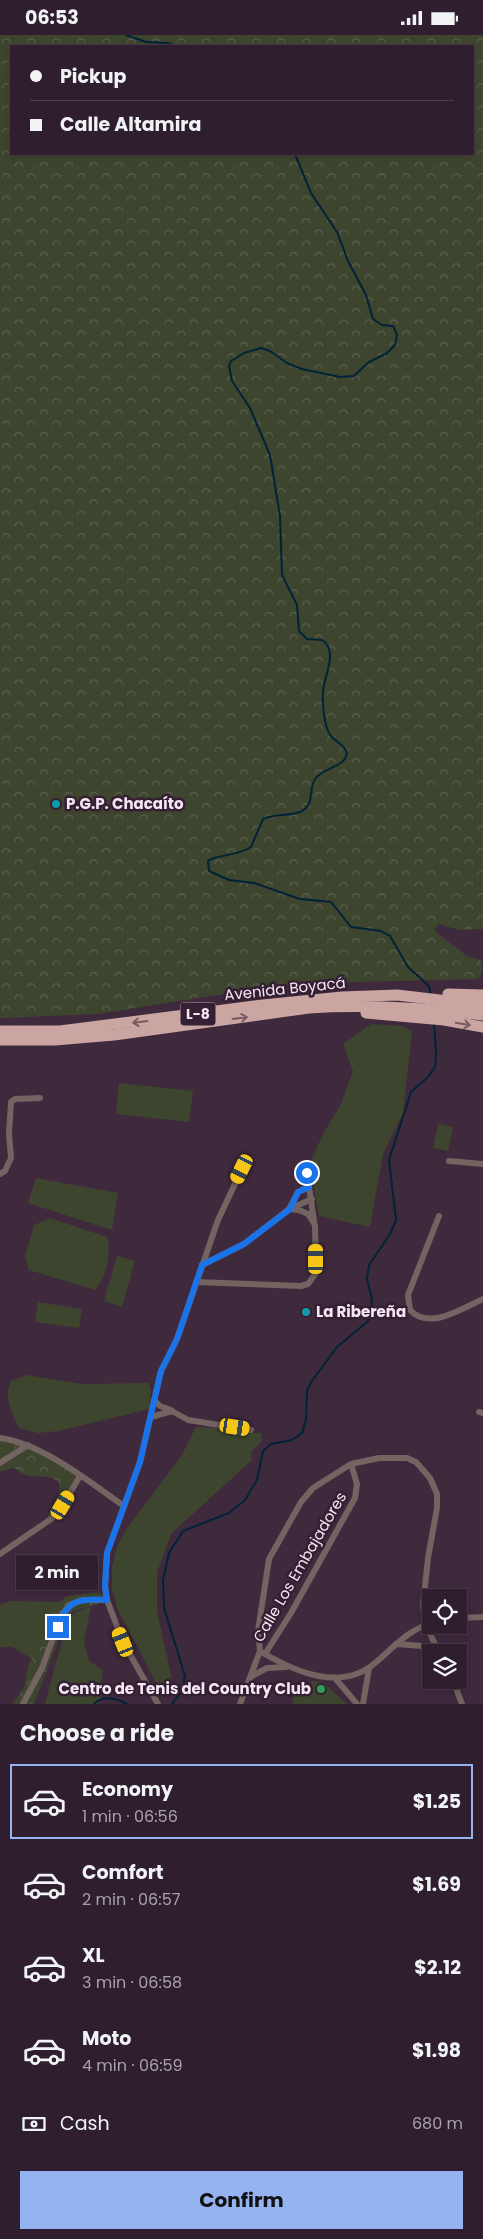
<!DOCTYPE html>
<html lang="en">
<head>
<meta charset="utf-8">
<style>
	body { margin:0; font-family:Poppins,sans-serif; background:#372736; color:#f1f3f6; height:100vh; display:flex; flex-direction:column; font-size:19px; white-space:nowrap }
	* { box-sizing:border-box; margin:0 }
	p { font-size:16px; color:#a7a2aa }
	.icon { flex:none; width:28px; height:28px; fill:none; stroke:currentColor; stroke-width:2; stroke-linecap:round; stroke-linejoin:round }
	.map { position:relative; height:1669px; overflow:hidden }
	.details { display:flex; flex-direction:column; background:#2f1f2e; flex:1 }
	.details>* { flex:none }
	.banner { position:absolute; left:10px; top:10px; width:464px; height:110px; border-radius:0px; box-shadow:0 2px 8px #0003,0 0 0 1px #4a3d4a; display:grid; align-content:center; height:110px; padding:0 20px; background:#2f1f2e }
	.fabs { position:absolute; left:422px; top:1554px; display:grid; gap:10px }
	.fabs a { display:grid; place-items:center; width:45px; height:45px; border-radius:0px; background:#2f1f2e; box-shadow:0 2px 8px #0003,0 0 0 1px #4a3d4a; font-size:25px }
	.end { position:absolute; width:22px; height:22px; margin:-11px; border:6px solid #1a73e8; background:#fff; box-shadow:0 0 0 2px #fff }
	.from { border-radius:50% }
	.bubble { position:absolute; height:35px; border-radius:0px; background:#2f1f2e; box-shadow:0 2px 8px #0003,0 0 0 1px #4a3d4a; font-size:16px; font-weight:700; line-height:35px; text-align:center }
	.car { position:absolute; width:15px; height:30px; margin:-15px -8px; border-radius:6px; box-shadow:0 0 4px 1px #0007; background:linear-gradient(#f5c518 24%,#345 0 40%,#f5c518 0 76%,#345 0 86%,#f5c518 0) }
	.banner b { display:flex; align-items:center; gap:18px; height:48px; font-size:19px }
	.banner b+b { border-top:1px solid #4a3d4a }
	.banner i { width:12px; height:12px; background:#f1f3f6 }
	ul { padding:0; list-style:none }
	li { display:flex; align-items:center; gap:15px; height:75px; margin:0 10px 8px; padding:0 10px; border:2px solid transparent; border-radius:0px }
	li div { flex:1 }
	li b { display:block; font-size:19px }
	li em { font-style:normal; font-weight:700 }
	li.current { border-color:#95b2f1 }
	li>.icon { width:45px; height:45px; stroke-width:1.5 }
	h2 { padding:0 20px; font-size:22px; line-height:60px }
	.pay { display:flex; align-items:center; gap:12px; height:55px; padding:0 20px; font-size:19px }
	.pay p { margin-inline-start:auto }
	.primary-button { display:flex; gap:10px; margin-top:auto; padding:10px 20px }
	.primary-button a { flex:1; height:58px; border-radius:0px; background:#95b2f1; color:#111; font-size:20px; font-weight:700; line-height:58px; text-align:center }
	.status { display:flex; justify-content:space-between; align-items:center; height:35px; padding:0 25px; background:#2f1f2e; direction:ltr }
	.status svg { height:14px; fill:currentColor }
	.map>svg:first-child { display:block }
	.green { fill:#3e452f }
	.forest { fill:url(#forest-crowns); fill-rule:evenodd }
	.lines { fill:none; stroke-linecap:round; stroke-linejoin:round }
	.stream { stroke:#002338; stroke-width:2 }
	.street { stroke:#736361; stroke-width:6 }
	.highway { stroke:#cba5a1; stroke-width:11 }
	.oneway { stroke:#785b64 }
	.route { stroke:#1a73e8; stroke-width:6 }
	.culture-dot { fill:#0f9aa8; stroke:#341f33; stroke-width:2 }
	.leisure-dot { fill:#2e9e5b; stroke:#341f33; stroke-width:2 }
	.labels { text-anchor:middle; stroke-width:5; stroke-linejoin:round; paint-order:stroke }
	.shield { fill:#341f33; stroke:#bcabba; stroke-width:1 }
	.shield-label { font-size:14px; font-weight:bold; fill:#f6e7f4 }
	.poi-label { font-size:15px; font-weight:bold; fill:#f6e7f4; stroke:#341f33; text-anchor:start }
	.street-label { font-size:15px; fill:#f6e7f4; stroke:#341f33 }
</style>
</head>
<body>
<div class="status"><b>06:53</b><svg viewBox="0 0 49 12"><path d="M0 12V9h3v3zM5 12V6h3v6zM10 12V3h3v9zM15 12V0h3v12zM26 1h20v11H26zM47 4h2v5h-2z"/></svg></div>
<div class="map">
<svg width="483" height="1669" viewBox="0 0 483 1669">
	<defs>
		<pattern id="forest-crowns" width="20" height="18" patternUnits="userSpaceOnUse" patternTransform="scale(1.25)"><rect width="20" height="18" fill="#3e452f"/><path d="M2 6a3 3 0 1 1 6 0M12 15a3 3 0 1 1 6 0" fill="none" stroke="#5a604e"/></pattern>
	</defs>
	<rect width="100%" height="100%" fill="#3f293d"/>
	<g class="green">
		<polygon points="371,989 403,991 412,997 403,1078 383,1119 370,1192 319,1181 311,1137 312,1124 322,1101 341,1069 353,1036 343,1009"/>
		<polygon points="119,1048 193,1056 189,1087 116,1079"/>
		<polygon points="438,1089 453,1092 448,1116 433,1113"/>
		<polygon points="36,1143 118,1158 112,1195 28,1168"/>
		<path d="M50 1183 107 1202C112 1218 106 1243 95 1255L29 1235 25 1222 34 1190Z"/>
		<polygon points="117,1221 135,1226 122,1272 104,1266"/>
		<polygon points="38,1267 82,1274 79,1293 35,1287"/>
		<path d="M27 1340 82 1349 149 1348 151 1356 149 1374 59 1396 38 1398 19 1393C12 1379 3 1361 11 1346Z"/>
		<path d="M196 1392C218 1391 239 1399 261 1398L262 1406 251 1417 252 1425 172 1498 157 1537V1576L171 1640V1655L167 1660 163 1661 117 1573 112 1553V1532L117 1512 125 1496 182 1420Z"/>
		<polygon points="10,1566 59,1567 49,1579 44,1603 32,1624 12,1612 0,1612 0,1570"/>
		<polygon points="91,1572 84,1605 86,1615 89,1626 103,1635 99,1669 45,1669 67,1587 75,1577"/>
		<polygon points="311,1646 324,1648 347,1669 293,1669 293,1658 306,1657 307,1660 311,1660"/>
	</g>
	<g class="forest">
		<path d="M0 0H483V894L459 895 439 889 435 894 437 898 468 922 481 925C483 931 483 939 478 944L313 948 267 952 98 979 0 983ZM472 11V119H11V11Z"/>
		<path d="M0 1403 16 1405 80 1441 51 1484 48 1482C49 1473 56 1469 58 1461 66 1436 40 1444 26 1440 21 1438 17 1434 12 1433L0 1437Z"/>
		<polygon points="97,1557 103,1560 101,1568 73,1576 66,1585 34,1669 12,1669 24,1653 29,1628 44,1603 51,1574 67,1561"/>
	</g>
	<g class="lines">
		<g class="stream">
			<polyline points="126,0 146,7 166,8 177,11"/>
			<path d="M295 119 311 158 337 197 348 226 366 260 373 284 382 290 393 291 397 300 395 310 387 318 369 327 354 341 340 342 302 334 287 328 270 316 261 313 244 318 231 326 229 331 232 346 250 373 270 420 280 481 282 540 297 570 299 596 307 604 322 605C339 616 324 641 323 656 322 667 324 693 331 701 337 708 344 709 347 718 345 733 323 732 315 744 308 755 315 769 302 776 290 782 275 778 263 784L251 812C238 821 214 820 208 826L209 836 229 845 254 848 300 864 331 867 351 892 381 896 390 901 408 932 429 951 431 960"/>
			<path d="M94 1669C103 1660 117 1663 127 1669"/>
			<polyline points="172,1669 182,1656 185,1641 164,1573 163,1545 169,1518 183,1496 229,1478 245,1465 257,1445 263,1416 271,1409 292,1405 302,1398 306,1385 307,1356 311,1347 337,1312 367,1287 371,1281 372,1264 367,1244 369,1230 390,1199 396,1185 389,1125 411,1057 428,1042 435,1032 436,1018 434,988"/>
		</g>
		<g class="street">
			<polyline points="449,1126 483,1129"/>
			<polyline points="307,1138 314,1186"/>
			<polyline points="0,1139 5,1136 11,1123 9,1099 11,1067 15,1064 40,1063"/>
			<polyline points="289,1174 298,1157 309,1152"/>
			<path d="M439 1181 408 1260 410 1275C429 1296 463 1273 483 1264"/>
			<polyline points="202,1230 244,1209 289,1174 312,1164"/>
			<polyline points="196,1247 301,1251 308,1249 316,1238 315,1190 308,1179 299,1175 289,1174"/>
			<polyline points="154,1365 160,1371 171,1375"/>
			<polyline points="479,1377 483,1378"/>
			<polyline points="151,1382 172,1376 188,1385 251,1395"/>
			<path d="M0 1403C43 1409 88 1446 124 1471"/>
			<polyline points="0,1428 28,1410"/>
			<polyline points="0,1519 51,1484 63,1470 80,1441"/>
			<polyline points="459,1583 483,1582"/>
			<polyline points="396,1609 436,1612"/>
			<polyline points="260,1616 258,1596 269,1524 301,1467 313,1453 351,1429 379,1423 407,1423 416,1427 430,1443 437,1459 437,1473 428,1523 423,1570 426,1590 439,1618"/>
			<path d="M263 1618C296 1637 341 1657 375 1628 393 1613 408 1595 431 1588"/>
			<polyline points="265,1619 291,1578 355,1463 357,1449 351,1429"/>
			<polyline points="252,1641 267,1633 286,1632"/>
			<polyline points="335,1643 357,1669"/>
			<polyline points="453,1645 462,1669"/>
			<polyline points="23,1669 42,1633 62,1579 70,1570 81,1565 107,1565"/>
			<polyline points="158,1669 123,1607 107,1565 105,1552 107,1518 140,1427 161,1336 177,1304 218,1185 242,1134"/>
			<polyline points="240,1669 260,1616"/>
			<polyline points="363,1669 369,1633"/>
		</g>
		<g class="highway">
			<polyline points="448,959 483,960"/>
			<polyline points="366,978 444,985 483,992"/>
			<polyline points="0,996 60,996 263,970 342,962 397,960 483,970"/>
			<path d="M0 1005H55L114 1000 309 973C368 969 425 973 483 980"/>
		</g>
	</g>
	<defs><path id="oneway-shaft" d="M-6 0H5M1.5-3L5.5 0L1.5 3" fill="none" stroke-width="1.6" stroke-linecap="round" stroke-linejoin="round" transform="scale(1.25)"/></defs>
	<g class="oneway">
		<use href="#oneway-shaft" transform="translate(240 983) rotate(-7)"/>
		<use href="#oneway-shaft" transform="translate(140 987) rotate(173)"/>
		<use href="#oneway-shaft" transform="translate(463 989) rotate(10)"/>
	</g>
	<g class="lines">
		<path class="route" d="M58 1592C66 1565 80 1563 107 1565L105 1552 107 1518 140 1427 161 1336 177 1304 202 1230 244 1209 290 1174 298 1157 309 1152 307 1138"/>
	</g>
	<g class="culture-dot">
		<circle cx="56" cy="769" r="5"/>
		<circle cx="306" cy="1277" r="5"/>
	</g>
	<circle class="leisure-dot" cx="321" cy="1654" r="5"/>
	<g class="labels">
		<rect class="shield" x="180.5" y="967.5" width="35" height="23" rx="4"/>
		<g class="shield-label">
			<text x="198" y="984">L-8</text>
		</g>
		<g class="poi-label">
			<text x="66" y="774">P.G.P. Chacaíto</text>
			<text x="316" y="1282">La Ribereña</text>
			<text x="311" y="1659" text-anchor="end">Centro de Tenis del Country Club</text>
		</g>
		<g class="street-label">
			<text transform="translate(285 954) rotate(-6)" y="5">Avenida Boyacá</text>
			<text transform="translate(300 1532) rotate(-60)" y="5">Calle Los Embajadores</text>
		</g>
	</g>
</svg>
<div class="fabs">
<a><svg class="icon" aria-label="locate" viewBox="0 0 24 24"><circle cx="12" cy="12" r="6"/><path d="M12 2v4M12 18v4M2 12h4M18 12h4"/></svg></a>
<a><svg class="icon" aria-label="layers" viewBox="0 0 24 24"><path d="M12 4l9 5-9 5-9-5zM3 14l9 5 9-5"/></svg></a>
</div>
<i class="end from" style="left:307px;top:1138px"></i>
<i class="end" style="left:58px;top:1592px"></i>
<div class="bubble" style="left:16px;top:1520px;width:82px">2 min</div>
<i class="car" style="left:242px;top:1134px;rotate:206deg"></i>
<i class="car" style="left:316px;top:1224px;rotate:0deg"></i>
<i class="car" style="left:235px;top:1392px;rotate:99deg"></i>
<i class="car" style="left:63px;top:1470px;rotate:31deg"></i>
<i class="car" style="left:123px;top:1607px;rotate:338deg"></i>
<div class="banner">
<b><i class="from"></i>Pickup</b>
<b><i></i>Calle Altamira</b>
</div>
</div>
<section class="details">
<h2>Choose a ride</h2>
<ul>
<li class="current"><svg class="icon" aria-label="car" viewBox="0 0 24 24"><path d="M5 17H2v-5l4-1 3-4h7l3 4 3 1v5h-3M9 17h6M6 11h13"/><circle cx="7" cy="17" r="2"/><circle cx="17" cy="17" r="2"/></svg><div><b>Economy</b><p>1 min · 06:56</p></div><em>$1.25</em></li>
<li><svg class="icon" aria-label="car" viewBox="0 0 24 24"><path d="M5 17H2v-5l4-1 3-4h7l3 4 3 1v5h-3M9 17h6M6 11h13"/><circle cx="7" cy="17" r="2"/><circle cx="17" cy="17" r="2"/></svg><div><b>Comfort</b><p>2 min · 06:57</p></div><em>$1.69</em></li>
<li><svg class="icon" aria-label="car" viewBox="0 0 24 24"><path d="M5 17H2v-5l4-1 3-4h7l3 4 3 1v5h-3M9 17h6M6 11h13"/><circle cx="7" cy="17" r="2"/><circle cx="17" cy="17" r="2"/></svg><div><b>XL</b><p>3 min · 06:58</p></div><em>$2.12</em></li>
<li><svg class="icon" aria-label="car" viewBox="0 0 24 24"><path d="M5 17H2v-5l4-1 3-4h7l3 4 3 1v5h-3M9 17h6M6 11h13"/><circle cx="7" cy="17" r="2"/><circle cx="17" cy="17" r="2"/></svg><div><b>Moto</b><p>4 min · 06:59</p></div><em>$1.98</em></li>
</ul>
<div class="pay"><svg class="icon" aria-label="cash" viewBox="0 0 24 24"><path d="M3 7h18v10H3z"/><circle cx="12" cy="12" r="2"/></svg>Cash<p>680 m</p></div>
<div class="primary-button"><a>Confirm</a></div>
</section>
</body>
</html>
